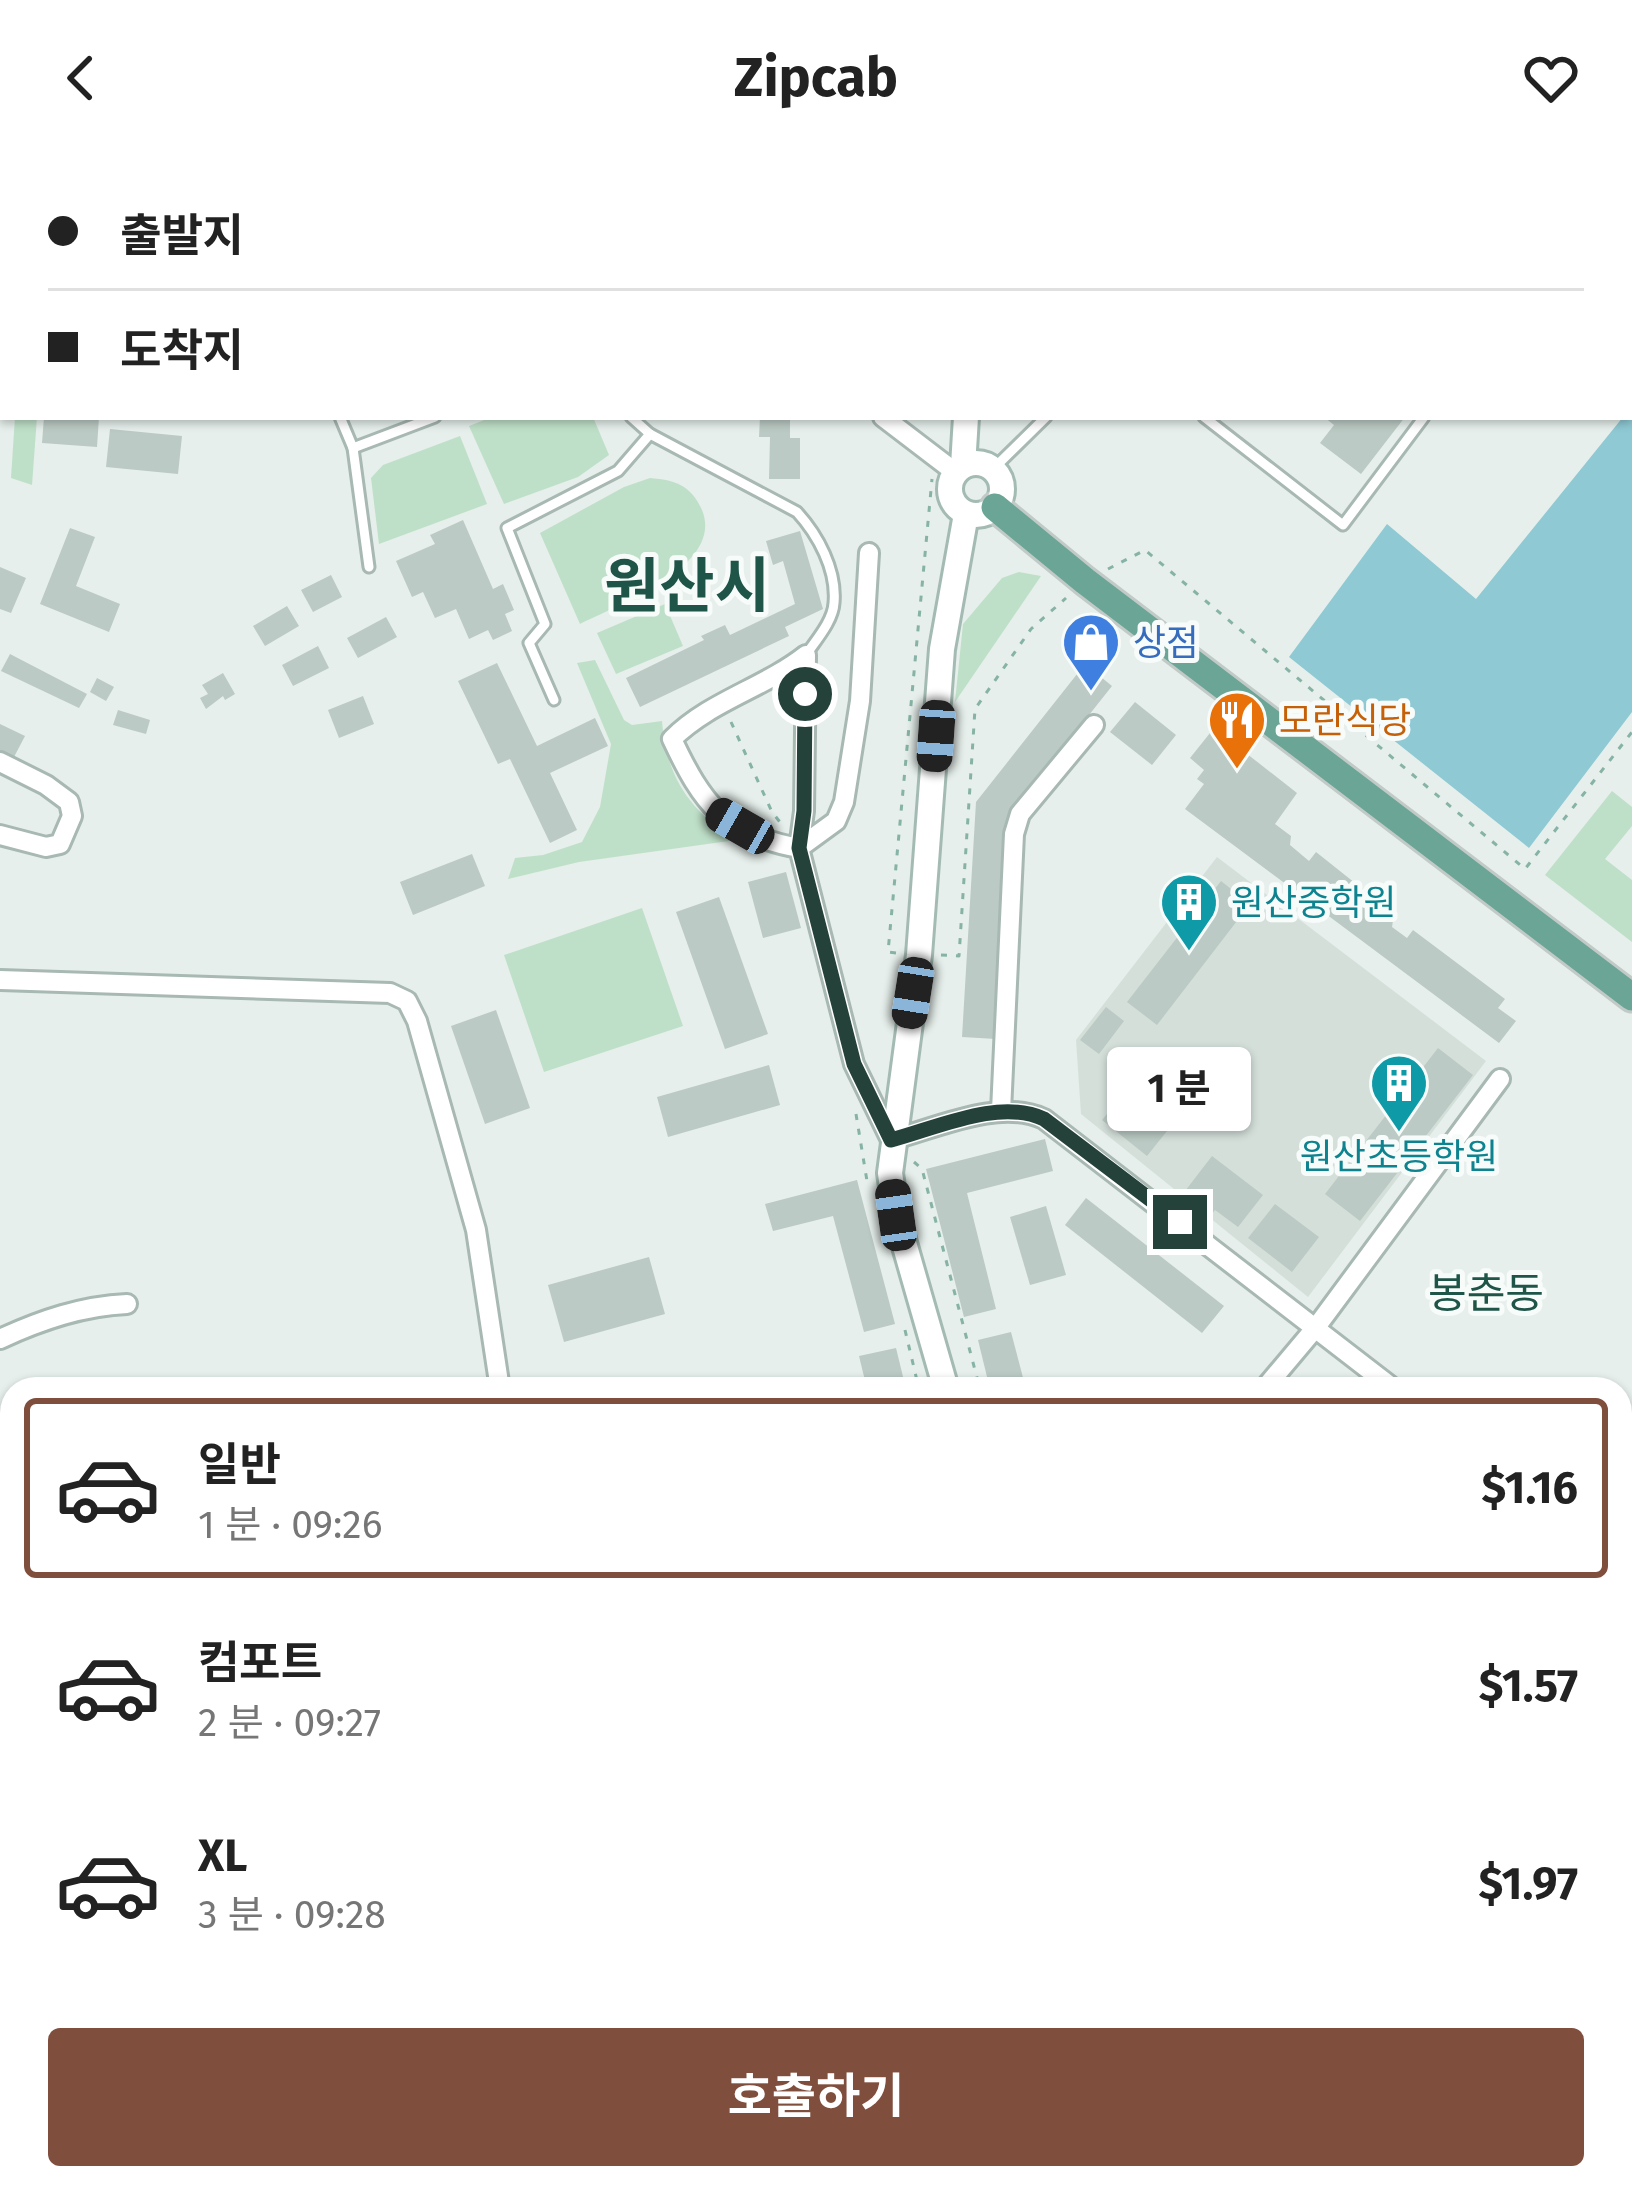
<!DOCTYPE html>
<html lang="ko">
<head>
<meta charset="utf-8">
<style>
	body { margin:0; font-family:"Fira Sans","Noto Sans KR",sans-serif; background:#f6f6f6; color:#222; height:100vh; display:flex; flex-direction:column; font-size:45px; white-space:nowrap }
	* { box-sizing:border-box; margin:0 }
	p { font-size:39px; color:#767676 }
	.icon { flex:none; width:66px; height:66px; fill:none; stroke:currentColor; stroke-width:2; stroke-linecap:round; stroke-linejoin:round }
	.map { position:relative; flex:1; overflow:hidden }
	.sheet { position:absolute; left:0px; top:1221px; width:1632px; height:813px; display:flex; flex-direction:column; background:#fff; border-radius:36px 36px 0 0; box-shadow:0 3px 9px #0004 }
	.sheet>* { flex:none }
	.top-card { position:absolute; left:0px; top:0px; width:1632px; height:264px; box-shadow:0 3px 9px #0004; display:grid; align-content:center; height:264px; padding:0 48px; background:#fff }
	.end { position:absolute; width:54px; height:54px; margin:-27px; border:15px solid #24423a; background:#fff; box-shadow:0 0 0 6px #fff }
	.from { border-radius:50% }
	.bubble { position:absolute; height:84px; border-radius:12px; background:#fff; box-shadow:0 3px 9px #0004; font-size:39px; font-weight:700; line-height:84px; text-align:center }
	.car { position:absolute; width:36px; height:72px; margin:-36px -18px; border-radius:15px; box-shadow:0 0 9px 3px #0007; background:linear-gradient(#222 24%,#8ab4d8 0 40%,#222 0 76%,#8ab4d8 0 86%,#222 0) }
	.top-card b { display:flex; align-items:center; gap:42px; height:114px; font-size:45px }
	.top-card b+b { border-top:3px solid #e0e0e0 }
	.top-card i { width:30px; height:30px; background:#222 }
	ul { padding:21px 0 0; list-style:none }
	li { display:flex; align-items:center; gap:36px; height:180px; margin:0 24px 18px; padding:0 24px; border:6px solid transparent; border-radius:12px }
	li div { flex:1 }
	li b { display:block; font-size:45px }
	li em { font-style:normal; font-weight:700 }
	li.selected { border-color:#804e3d }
	li>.icon { width:108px; height:108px; stroke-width:1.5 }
	.primary-button { display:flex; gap:24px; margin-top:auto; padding:24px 48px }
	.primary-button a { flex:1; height:138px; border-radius:12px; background:#804e3d; color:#fff; font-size:48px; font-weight:700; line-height:138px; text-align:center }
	header { display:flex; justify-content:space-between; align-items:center; height:156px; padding:0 48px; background:#fff; font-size:54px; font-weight:700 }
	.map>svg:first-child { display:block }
	.built { fill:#d4dfda }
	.green { fill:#bfe0c8 }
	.water { fill:#8ec9d4 }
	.building { fill:#bbcac4 }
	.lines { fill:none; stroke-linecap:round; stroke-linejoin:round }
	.lane-casing { stroke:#a8b8b2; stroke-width:15 }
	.street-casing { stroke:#a8b8b2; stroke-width:24 }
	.secondary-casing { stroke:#a4bbb3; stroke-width:30 }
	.primary-casing { stroke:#c2cac8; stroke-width:33 }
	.path { stroke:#86b3a5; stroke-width:3; stroke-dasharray:6 9; stroke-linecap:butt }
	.lane { stroke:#fff; stroke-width:9 }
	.street { stroke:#fff; stroke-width:18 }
	.secondary { stroke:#fff; stroke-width:24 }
	.primary { stroke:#6aa596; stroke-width:27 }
	.route { stroke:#24423a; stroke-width:15 }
	.labels { text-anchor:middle; stroke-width:10; stroke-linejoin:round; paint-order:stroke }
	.shop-label { font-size:36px; fill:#366cbe; stroke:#f7fbf9; text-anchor:start }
	.food-label { font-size:36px; fill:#c56008; stroke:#f7fbf9; text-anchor:start }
	.culture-label { font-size:36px; fill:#0d838f; stroke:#f7fbf9; text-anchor:start }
	.quarter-label { font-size:42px; fill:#1f5548; stroke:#f7fbf9 }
	.town-label { font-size:60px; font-weight:bold; fill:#1f5548; stroke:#f7fbf9 }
</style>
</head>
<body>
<header><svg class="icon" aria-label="back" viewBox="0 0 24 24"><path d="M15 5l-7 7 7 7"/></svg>Zipcab<svg class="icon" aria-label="heart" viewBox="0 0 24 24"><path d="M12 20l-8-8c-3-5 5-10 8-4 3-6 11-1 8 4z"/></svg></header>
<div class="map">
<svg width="1632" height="2032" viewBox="0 0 1632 2032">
	<rect width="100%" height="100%" fill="#e6efeb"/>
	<g class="built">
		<polygon points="1217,701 1486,905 1308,1141 1081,958 1076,884"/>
		<polygon points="12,1640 12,1930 0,1933 0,1642"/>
	</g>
	<g class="green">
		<polygon points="15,261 37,261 32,329 11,322"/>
		<polygon points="492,261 593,261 609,299 578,321 504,348 469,270"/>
		<polygon points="460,280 487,348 379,388 371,322 383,309"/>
		<path d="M650 322C675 324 691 329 702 354 725 410 618 449 580 468L540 377 624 331Z"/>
		<polygon points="1019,416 1041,420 955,546 963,468 1002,422"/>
		<polygon points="665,448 683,490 616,518 597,477"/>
		<path d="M595 504 624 564 632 569 662 565C666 621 690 655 736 684L579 706 508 723 515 702 543 699 582 686 600 651 611 588 577 507Z"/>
		<polygon points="1612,635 1632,651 1632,670 1605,703 1632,724 1632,786 1545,719"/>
		<polygon points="642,752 683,870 544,916 504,799"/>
	</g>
	<polygon class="water" points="1632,250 1632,556 1529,692 1289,501 1387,368 1476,443 1623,261 1629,261"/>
	<g class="building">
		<polygon points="44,261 99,261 97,291 42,287"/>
		<polygon points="760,261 790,261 790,282 800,282 800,323 769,323 770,281 759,281"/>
		<polygon points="1324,261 1405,261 1361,318 1320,287 1334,269"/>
		<polygon points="110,273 182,280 178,318 106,311"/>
		<polygon points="463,364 493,433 503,428 514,454 505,458 512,475 493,484 488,474 469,483 456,453 435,462 423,436 412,441 396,405 435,388 430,379"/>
		<polygon points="70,372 95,381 76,430 120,448 109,476 40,448"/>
		<polygon points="800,375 823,453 785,471 789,480 640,551 626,522 704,484 701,480 725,469 730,479 795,448 783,405 773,409 766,385"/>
		<polygon points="0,411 26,422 11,457 0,453"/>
		<polygon points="331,419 342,441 313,456 301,434"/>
		<polygon points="287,450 299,470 265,490 253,470"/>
		<polygon points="386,461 397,481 358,502 347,482"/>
		<polygon points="318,490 329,512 293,530 282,509"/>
		<polygon points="10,498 87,538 79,552 1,515"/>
		<polygon points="497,507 537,590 595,562 608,590 550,617 577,674 550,687 510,603 498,608 458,525"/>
		<polygon points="1085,508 1112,530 1009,660 996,883 962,881 976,646"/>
		<polygon points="223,517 235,538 225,544 223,540 206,553 200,542 208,538 202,529"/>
		<polygon points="97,522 114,531 106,545 90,536"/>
		<polygon points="363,540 374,568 339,582 328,554"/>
		<polygon points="1135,546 1176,579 1152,609 1110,576"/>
		<polygon points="118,554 150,564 146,578 113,569"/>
		<polygon points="0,568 25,580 14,601 0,594"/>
		<polygon points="1214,572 1297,637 1275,668 1291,680 1290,689 1309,705 1316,696 1394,758 1392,771 1407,782 1413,774 1505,843 1498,852 1516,865 1499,887 1185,653 1204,628 1197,623 1204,614 1190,602"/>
		<polygon points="472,698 485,730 413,759 400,726"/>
		<polygon points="786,716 801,772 763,782 748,726"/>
		<polygon points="1221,725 1250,748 1157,869 1127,846"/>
		<polygon points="719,741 768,878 725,893 676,756"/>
		<polygon points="1106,851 1124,865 1099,898 1080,884"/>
		<polygon points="496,854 530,952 485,968 451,870"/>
		<polygon points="1438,892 1473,919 1360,1065 1325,1038"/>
		<polygon points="769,909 780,949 668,981 657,941"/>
		<polygon points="1122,940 1167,975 1147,1000 1102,964"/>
		<polygon points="1045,983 1053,1015 967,1037 996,1153 964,1161 926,1013"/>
		<polygon points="1212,1000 1263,1039 1238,1071 1215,1054 1210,1060 1182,1039"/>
		<polygon points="857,1024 895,1168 864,1176 833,1060 773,1075 765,1048"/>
		<polygon points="1086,1042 1224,1150 1202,1177 1065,1069"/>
		<polygon points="1275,1048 1319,1081 1292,1116 1248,1082"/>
		<polygon points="1046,1050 1066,1119 1030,1129 1010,1061"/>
		<polygon points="649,1101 665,1158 564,1186 548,1129"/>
		<polygon points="1011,1176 1026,1233 990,1233 978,1184"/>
		<polygon points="896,1192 906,1233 867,1233 859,1200"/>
		<polygon points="1620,1338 1632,1347 1632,1361 1620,1377"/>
		<polygon points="2,1501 12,1552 12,1596 0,1598"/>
		<polygon points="1620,1609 1632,1612 1632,1645 1620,1642"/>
		<polygon points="12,1666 12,1697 0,1700 0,1669"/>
		<polygon points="10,1750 12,1832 0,1835 0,1752"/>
		<polygon points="1632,1791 1632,1854 1620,1869 1620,1806"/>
		<polygon points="12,1836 12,1869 8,1870 2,1838"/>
		<polygon points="885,2022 908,2022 911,2032 863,2032 862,2027"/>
		<polygon points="927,2022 1003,2022 1003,2024 970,2032 929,2032"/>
		<polygon points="1085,2022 1111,2022 1114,2032 1088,2032"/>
		<polygon points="1256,2022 1284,2022 1286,2032 1258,2032"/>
		<polygon points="1458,2022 1503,2022 1495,2032 1450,2032"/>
	</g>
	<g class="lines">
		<g class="lane-casing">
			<g id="lane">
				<polyline points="448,0 448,3"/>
				<polyline points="340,261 353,292 369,411"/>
				<path d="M631 261 650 278 797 356C818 379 837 414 834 447 833 465 816 484 806 499"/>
				<polyline points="1204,261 1343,369 1424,261"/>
				<polyline points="353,292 435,261"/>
				<polyline points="993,313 1046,261"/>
				<polyline points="554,544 529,487 545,468 507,372 618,315 650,278"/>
				<polyline points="1050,1231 1050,1233"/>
				<polyline points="0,1934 12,1955"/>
			</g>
		</g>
		<g class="street-casing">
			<g id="street">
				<polyline points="0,71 3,72"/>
				<polyline points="883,261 955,316"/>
				<path d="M869 397 860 545 844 646 836 665 799 692C725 679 702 647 672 583 710 545 764 532 806 499L804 655 799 692 854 908 891 984C937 972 999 942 1044 963L1394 1233"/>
				<polyline points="0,606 46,629 69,646 72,660 60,688 46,691 0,679"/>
				<polyline points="0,824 390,837 407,845 417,865 476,1074 500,1233"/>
				<polyline points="1001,955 1014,678 1020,658 1094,569"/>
				<path d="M0 1183C41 1164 82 1150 127 1148"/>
				<polyline points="1264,1233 1317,1170 1500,923"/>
				<polyline points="0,1309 12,1300"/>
				<polyline points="1620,1412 1632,1421"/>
				<polyline points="0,1626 12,1625"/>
				<polyline points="1620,1928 1632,1936"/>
				<polyline points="0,2003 12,2001"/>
				<polyline points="359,2022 371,2032"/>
			</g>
		</g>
		<g class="secondary-casing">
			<g id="secondary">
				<polyline points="956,0 956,3"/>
				<circle cx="976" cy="333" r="26"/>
				<polyline points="963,310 966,261"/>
				<polyline points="946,1233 896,1059 890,1017 919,799 942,493 966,358"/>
				<polyline points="1620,1992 1632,1977"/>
				<polyline points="1154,2022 1157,2032"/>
				<polyline points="1588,2032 1596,2022"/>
			</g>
		</g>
		<g class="primary-casing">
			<polyline id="primary" points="995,351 1085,425 1632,841"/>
		</g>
		<g class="path">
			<polyline points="1108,413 1145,394 1525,713 1632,576"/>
			<polyline points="731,566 772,656 783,670"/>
			<polyline points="896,797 888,796 932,323"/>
			<polyline points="941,799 959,800 975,553 1031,473 1066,442"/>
			<polyline points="856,958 867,1025"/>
			<polyline points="914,1006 922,1013 980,1233"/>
			<polyline points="905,1174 919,1233"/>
			<polyline points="1122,2022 1125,2032"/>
			<polyline points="1185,2022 1187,2032"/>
		</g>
		<use href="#lane" class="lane"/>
		<use href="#street" class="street"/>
		<use href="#secondary" class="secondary"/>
		<use href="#primary" class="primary"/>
	</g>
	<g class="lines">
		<path class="route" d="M805 538 804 655 799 692 854 908 891 984C937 972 999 942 1044 963L1180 1066"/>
	</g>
	<defs>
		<g id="shop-pin" transform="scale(3)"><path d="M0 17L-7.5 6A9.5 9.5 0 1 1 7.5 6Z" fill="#3f7fe0" stroke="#f7fbf9"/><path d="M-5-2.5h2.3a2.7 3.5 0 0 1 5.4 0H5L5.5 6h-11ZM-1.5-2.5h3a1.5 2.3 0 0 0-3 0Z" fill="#fff"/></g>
		<g id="restaurant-pin" transform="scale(3)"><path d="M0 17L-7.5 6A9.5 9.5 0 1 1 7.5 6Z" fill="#e8710a" stroke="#f7fbf9"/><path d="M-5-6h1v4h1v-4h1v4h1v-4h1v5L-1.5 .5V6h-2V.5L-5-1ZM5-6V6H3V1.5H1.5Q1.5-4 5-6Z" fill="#fff"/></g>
		<g id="building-pin" transform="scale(3)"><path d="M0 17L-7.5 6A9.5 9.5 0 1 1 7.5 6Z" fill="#0f9aa8" stroke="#f7fbf9"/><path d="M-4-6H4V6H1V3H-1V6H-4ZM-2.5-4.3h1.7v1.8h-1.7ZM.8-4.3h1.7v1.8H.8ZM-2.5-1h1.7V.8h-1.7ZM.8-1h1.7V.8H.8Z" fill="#fff"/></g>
	</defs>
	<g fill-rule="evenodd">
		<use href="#shop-pin" x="1091" y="486"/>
		<use href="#restaurant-pin" x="1237" y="564"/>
		<use href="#building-pin" x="1189" y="746"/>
		<use href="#building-pin" x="1399" y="927"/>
	</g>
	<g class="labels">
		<g class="shop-label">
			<text x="1133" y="499">상점</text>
		</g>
		<g class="food-label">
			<text x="1279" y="577">모란식당</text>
		</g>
		<g class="culture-label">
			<text x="1231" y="759">원산중학원</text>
			<text x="1399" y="1013" text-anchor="middle">원산초등학원</text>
		</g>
		<g class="quarter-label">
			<text x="1486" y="1152">봉춘동</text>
		</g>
		<g class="town-label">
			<text x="687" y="451">원산시</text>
		</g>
	</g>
</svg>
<i class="end from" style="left:805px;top:538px"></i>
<i class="end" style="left:1180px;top:1066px"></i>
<div class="bubble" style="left:1107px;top:891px;width:144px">1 분</div>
<i class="car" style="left:936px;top:580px;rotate:184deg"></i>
<i class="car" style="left:740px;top:670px;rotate:300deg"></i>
<i class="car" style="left:913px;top:837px;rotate:189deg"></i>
<i class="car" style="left:896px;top:1059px;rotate:352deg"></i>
<div class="top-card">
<b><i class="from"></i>출발지</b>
<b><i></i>도착지</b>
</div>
<section class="sheet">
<ul>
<li class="selected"><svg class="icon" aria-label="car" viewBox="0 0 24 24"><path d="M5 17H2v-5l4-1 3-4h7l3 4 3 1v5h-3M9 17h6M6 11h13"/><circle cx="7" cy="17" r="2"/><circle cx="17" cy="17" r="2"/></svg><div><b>일반</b><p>1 분 · 09:26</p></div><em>$1.16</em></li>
<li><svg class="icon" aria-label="car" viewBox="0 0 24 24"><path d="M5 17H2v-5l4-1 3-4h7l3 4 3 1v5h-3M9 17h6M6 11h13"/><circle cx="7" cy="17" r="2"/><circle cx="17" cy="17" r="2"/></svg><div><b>컴포트</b><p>2 분 · 09:27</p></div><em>$1.57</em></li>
<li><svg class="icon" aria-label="car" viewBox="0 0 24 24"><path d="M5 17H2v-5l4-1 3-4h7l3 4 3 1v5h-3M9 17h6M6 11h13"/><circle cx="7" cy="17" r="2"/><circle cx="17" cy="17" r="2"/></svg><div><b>XL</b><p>3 분 · 09:28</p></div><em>$1.97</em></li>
</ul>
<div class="primary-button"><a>호출하기</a></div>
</section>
</div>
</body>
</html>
